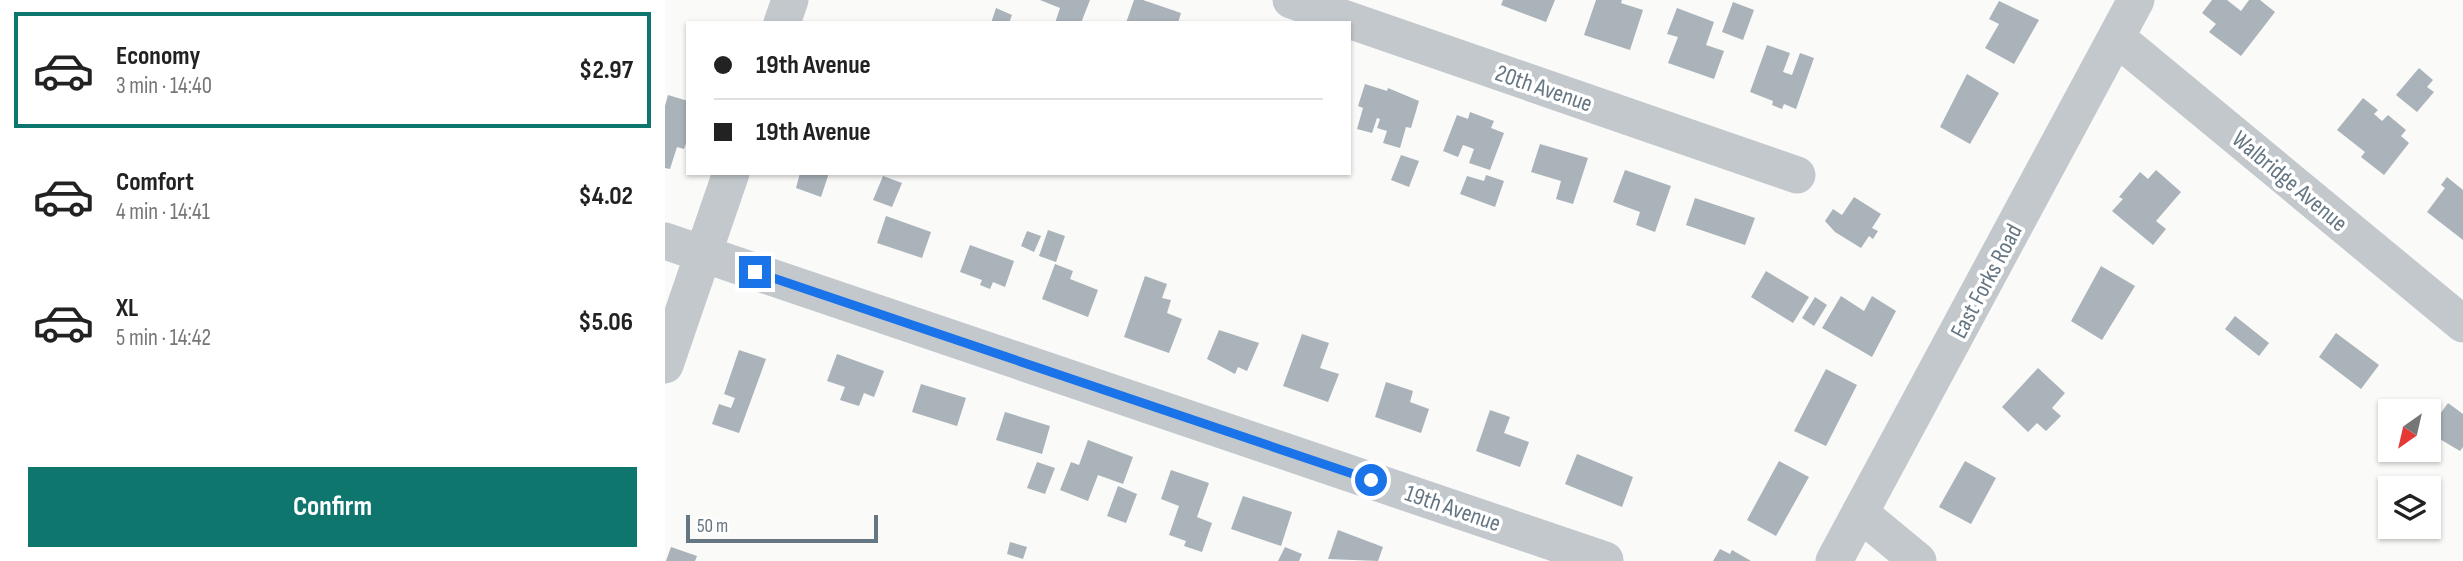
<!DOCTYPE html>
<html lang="en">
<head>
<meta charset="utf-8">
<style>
	body { margin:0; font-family:"Sofia Sans Condensed",sans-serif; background:#f2f2f2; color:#222; height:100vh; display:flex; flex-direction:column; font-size:26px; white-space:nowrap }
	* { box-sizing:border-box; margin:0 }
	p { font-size:23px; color:#767676 }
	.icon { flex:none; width:38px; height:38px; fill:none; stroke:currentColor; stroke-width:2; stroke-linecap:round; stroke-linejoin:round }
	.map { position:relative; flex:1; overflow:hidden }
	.details { display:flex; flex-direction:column; background:#fff; width:665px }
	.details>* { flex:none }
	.hud { position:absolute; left:21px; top:21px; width:665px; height:154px; border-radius:0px; box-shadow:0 2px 5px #0004; display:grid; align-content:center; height:154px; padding:0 28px; background:#fff }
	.needle { width:46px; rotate:214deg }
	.controls { position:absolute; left:1713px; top:399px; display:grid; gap:14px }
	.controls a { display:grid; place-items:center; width:63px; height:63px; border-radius:0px; background:#fff; box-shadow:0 2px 5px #0004; font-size:35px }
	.scale { position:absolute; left:21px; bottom:18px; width:192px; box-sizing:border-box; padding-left:7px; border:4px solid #657683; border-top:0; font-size:19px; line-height:24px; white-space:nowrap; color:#657683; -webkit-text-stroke:5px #fff; paint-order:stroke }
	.end { position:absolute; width:32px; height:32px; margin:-16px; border:9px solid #1a73e8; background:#fff; box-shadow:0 0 0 4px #fff }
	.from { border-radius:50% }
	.hud b { display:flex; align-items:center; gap:24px; height:66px; font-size:26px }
	.hud b+b { border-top:2px solid #e0e0e0 }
	.hud i { width:18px; height:18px; background:#222 }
	ul { padding:12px 0 0; list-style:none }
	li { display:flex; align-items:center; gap:21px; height:116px; margin:0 14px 10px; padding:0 14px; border:4px solid transparent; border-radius:0px }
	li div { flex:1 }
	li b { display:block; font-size:26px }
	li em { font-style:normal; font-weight:700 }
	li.active { border-color:#0f766e }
	li>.icon { width:63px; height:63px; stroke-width:1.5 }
	.action { display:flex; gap:14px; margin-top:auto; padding:14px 28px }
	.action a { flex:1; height:80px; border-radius:0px; background:#0f766e; color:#fff; font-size:28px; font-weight:700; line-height:80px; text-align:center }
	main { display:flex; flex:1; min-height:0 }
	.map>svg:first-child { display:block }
	.building { fill:#aab3b9 }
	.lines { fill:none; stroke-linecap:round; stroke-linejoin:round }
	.minor { stroke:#c3c8cc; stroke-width:37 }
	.route { stroke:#1a73e8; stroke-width:9 }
	.labels { text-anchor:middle; stroke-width:7; stroke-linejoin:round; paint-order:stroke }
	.street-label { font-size:24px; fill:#657683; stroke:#fff }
</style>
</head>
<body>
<main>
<section class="details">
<ul>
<li class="active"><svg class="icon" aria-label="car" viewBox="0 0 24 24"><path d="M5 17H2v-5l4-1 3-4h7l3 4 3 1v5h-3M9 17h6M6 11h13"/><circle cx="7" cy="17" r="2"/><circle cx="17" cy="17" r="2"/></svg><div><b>Economy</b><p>3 min · 14:40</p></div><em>$2.97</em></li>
<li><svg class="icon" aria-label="car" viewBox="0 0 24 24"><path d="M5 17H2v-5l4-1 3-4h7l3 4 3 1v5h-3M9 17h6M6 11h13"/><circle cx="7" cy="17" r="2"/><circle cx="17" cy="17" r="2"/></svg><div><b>Comfort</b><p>4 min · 14:41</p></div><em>$4.02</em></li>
<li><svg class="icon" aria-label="car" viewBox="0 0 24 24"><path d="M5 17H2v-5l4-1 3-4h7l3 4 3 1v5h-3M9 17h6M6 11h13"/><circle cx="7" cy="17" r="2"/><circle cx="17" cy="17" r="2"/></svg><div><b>XL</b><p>5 min · 14:42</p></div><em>$5.06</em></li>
</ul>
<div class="action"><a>Confirm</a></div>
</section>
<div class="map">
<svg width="1798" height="561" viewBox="0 0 1798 561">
	<rect width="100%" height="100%" fill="#fafaf8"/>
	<g class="building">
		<polygon points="375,0 425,0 416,23 390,23 395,8"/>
		<polygon points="469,0 478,0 516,13 513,23 461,23"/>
		<polygon points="838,0 890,0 881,22 836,5"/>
		<polygon points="931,0 957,0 956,3 978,10 965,50 919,35"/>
		<polygon points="1547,0 1562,0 1576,11 1584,0 1595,0 1610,12 1576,56 1544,32 1551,24 1537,13"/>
		<polygon points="1334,1 1374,20 1349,64 1320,48 1334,24 1324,19"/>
		<polygon points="1068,2 1089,10 1078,40 1057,32"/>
		<polygon points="331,8 347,15 344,23 326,23"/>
		<polygon points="1012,8 1049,22 1041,45 1059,51 1049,79 1003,63 1013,37 1002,34"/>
		<polygon points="1102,45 1125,53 1118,72 1127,75 1135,53 1149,58 1131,109 1119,104 1117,109 1107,105 1108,101 1085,92"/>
		<polygon points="1754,68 1768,80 1762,87 1769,92 1752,112 1731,95"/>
		<polygon points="1302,74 1334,93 1305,144 1275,127"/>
		<polygon points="700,84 722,91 723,88 754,101 746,128 741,127 735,148 718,143 722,131 712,128 715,119 712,118 707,133 692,129 698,108 693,106"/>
		<polygon points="3,95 23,101 23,138 19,149 12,147 5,169 0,168 0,106"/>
		<polygon points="1698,98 1713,110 1709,114 1717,121 1723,115 1741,130 1736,136 1744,143 1719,175 1696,157 1700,152 1672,130"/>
		<polygon points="805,112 829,121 826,128 839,133 825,170 804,163 809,149 798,145 793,157 778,151 792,115 803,119"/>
		<polygon points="875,144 923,158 908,204 891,199 896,181 866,172"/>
		<polygon points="736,155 754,161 744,187 726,180"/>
		<polygon points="960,170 1006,186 990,232 971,225 975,212 948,202"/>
		<polygon points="1491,170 1516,192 1491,221 1501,229 1488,245 1447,211 1458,199 1454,197 1475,172 1483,179"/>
		<polygon points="135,173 164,173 156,197 131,188"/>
		<polygon points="821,175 839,181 830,207 795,194 802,176 819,181"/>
		<polygon points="218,176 237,183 227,207 208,200"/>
		<polygon points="1782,177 1798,190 1798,240 1762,212 1780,188 1776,185"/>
		<polygon points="1189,197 1216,214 1207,228 1213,231 1208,239 1204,236 1196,248 1170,232 1160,221 1168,209 1177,215"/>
		<polygon points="1030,198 1090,218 1080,245 1021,225"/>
		<polygon points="221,216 266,232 257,258 212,243"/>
		<polygon points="383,230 400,236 391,262 374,256"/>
		<polygon points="362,231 376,236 369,252 356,246"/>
		<polygon points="305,245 349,261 340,287 328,282 325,289 315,285 317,280 295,272"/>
		<polygon points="390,264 408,271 405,279 433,290 423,317 377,299"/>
		<polygon points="1436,266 1470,286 1437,340 1406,321"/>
		<polygon points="1101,271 1144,297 1128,323 1086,297"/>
		<polygon points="480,276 502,284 497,298 506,300 502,313 517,319 504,353 459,337"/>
		<polygon points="1176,296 1199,311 1207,296 1231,311 1207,357 1157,328"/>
		<polygon points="1150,297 1162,305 1149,326 1137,318"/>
		<polygon points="1570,316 1604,343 1594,356 1560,329"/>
		<polygon points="554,330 594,343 582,371 573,367 570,374 542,359"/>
		<polygon points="1671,333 1714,365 1696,389 1654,357"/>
		<polygon points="637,334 664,343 655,368 674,374 663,402 618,386"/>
		<polygon points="74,350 101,359 74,433 47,424 54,404 66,408 70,398 59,394"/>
		<polygon points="172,354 219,371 209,397 199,393 194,406 175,400 180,387 162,381"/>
		<polygon points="1373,368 1400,393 1387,408 1396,416 1381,431 1372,423 1363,432 1337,407"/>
		<polygon points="1161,369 1192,385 1161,446 1129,431"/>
		<polygon points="721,382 748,391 745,402 764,409 756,433 710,417"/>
		<polygon points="256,384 301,398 292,426 247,412"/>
		<polygon points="1783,403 1798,414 1798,447 1795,451 1773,438 1776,435 1765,428"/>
		<polygon points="825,410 845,417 839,433 864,442 855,467 811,451"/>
		<polygon points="340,412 385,426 377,454 331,440"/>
		<polygon points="423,440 468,457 458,484 433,475 423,501 395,490 406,462 414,465"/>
		<polygon points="912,454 968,477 957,507 900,484"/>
		<polygon points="1114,461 1144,477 1111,536 1082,520"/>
		<polygon points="1300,461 1331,478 1306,524 1274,507"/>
		<polygon points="372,462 390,468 380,494 362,488"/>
		<polygon points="506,470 544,483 532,517 547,523 537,552 519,546 521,541 504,535 514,506 496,499"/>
		<polygon points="453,486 472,494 461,523 442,516"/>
		<polygon points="578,496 627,512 616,546 566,529"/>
		<polygon points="673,530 718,547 713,561 663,559"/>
		<polygon points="345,542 362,547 358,559 342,554"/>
		<polygon points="6,547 32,556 30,561 1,561"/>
		<polygon points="620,547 637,554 634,561 613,561"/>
		<polygon points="1055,549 1065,554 1067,550 1086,561 1048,561"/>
	</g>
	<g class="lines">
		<g class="minor">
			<polyline points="626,0 1132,175"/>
			<polyline points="117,23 125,0"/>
			<polyline points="1452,38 1798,324"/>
			<polyline points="0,241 940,560"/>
			<polyline points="0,365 66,173"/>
			<polyline points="1195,513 1253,561"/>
			<polyline points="1169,561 1471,0"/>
		</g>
	</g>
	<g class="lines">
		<polyline class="route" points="90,272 706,480"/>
	</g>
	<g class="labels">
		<g class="street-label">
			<text transform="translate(879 88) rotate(19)" y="8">20th Avenue</text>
			<text transform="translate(1625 181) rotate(40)" y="8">Walbridge Avenue</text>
			<text transform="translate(1321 281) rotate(-62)" y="8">East Forks Road</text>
			<text transform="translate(788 508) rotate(19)" y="8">19th Avenue</text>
		</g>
	</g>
</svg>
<div class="controls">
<a><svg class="needle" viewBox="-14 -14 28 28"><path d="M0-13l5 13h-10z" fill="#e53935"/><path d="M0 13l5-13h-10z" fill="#767676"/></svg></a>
<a><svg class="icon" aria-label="layers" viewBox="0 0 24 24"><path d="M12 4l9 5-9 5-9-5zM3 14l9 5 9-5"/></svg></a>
</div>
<div class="scale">50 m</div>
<i class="end from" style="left:706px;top:480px"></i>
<i class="end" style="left:90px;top:272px"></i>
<div class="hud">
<b><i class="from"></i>19th Avenue</b>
<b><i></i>19th Avenue</b>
</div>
</div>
</main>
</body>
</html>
